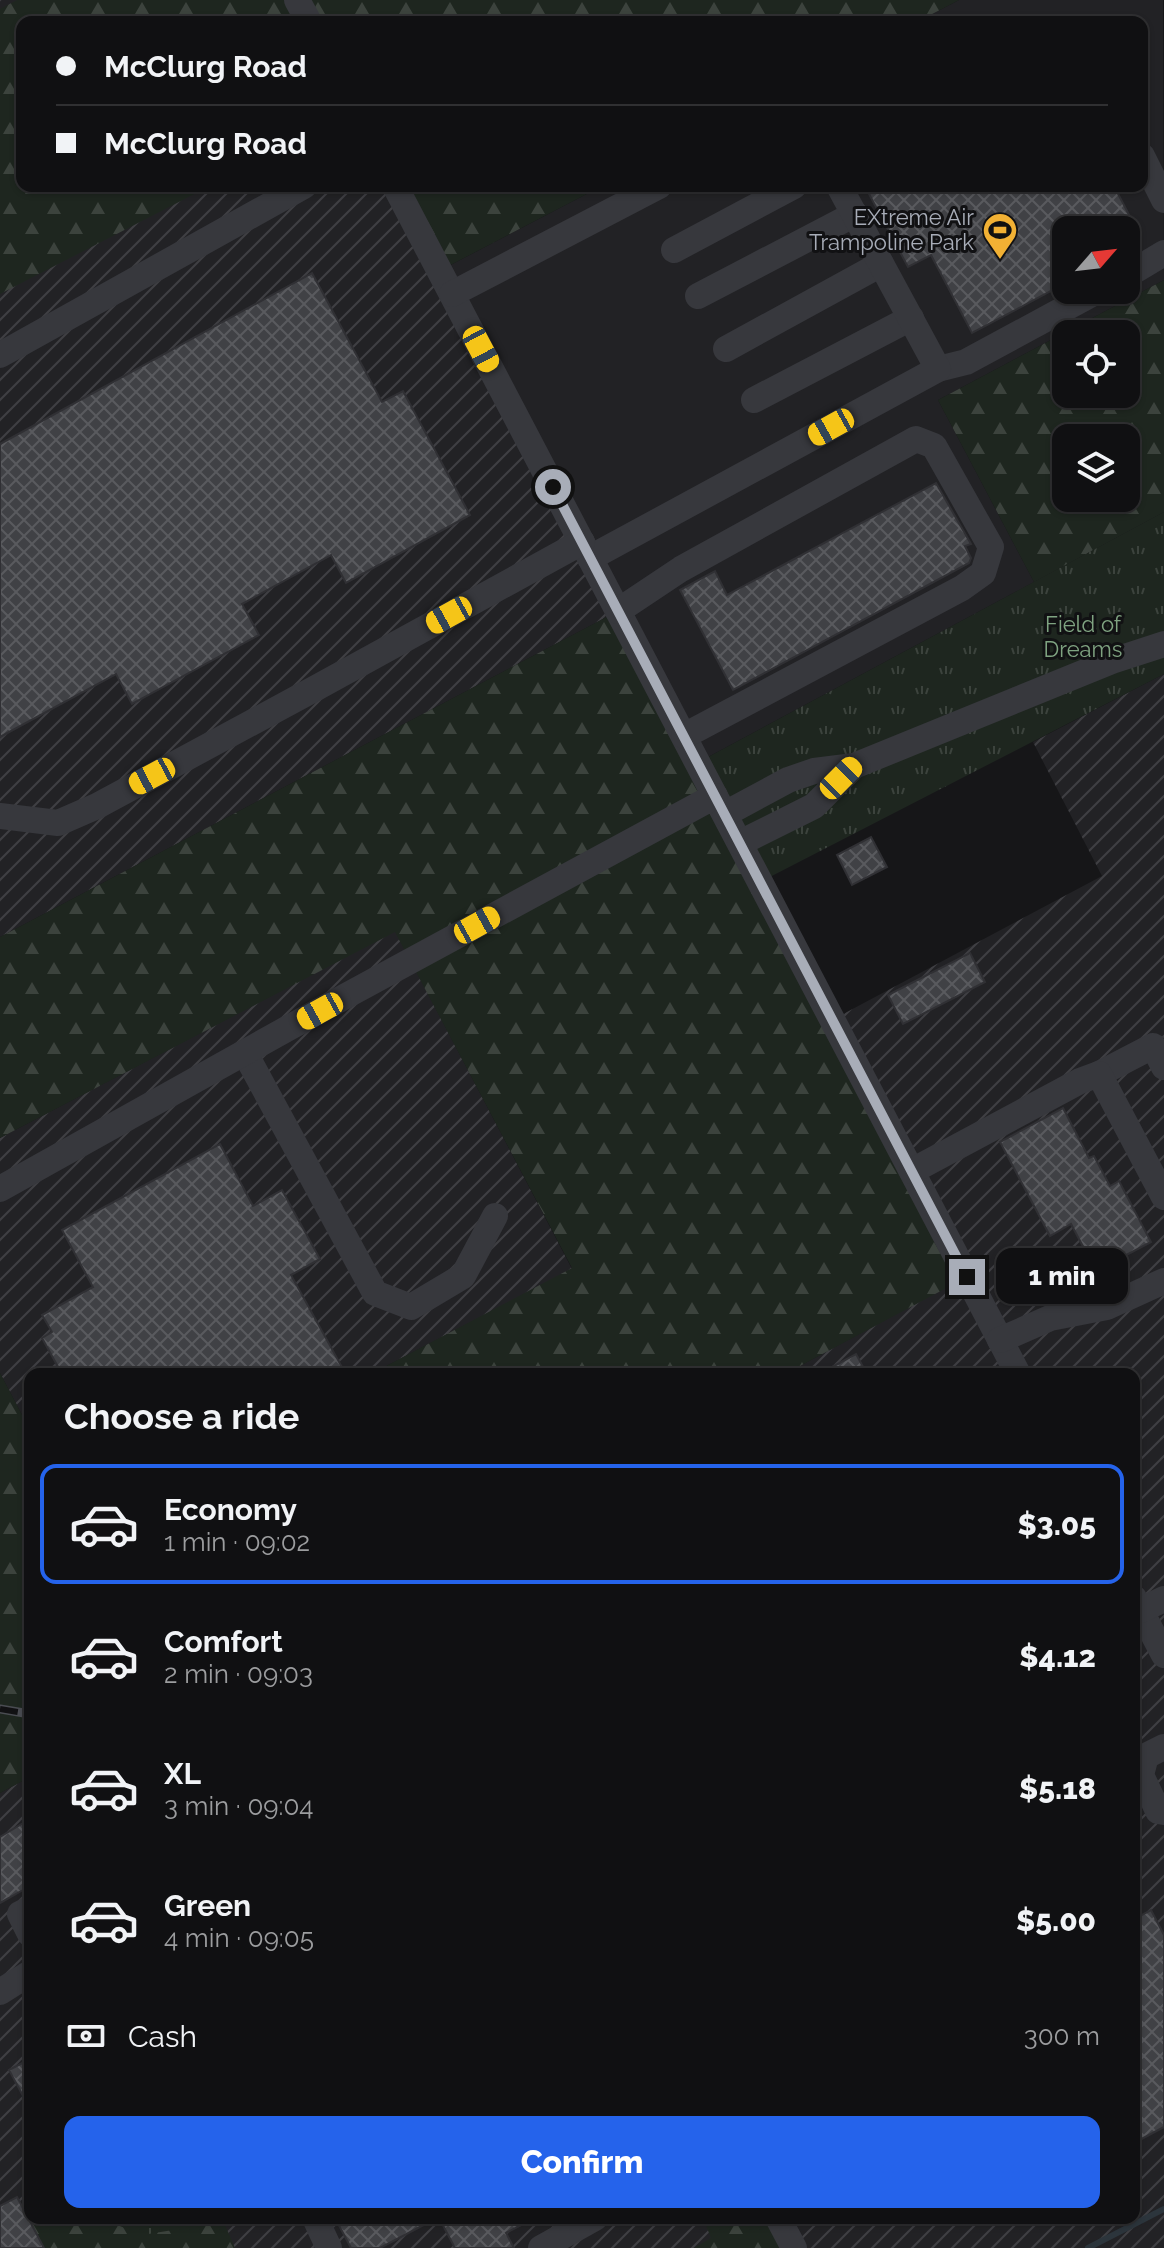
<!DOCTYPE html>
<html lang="en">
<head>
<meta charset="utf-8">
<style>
	body { margin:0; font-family:Raleway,sans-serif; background:#1e1e20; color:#f1f3f6; height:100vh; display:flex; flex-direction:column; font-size:30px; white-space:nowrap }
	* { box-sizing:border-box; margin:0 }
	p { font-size:26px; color:#9c9d9f }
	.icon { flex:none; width:44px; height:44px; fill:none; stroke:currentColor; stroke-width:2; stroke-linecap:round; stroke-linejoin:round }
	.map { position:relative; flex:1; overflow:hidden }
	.drawer { position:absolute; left:24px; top:1368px; width:1116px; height:856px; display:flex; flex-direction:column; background:#101012; border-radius:16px; box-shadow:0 2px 6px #0004,0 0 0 2px #303032 }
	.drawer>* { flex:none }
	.top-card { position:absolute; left:16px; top:16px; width:1132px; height:176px; border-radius:16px; box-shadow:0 2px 6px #0004,0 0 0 2px #303032; display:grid; align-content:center; height:176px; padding:0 40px; background:#101012 }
	.needle { width:52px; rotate:62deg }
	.fabs { position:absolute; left:1052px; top:216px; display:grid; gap:16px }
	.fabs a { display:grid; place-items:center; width:88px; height:88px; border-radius:16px; background:#101012; box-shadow:0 2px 6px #0004,0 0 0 2px #303032; font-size:40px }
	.end { position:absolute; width:36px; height:36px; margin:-18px; border:10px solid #a8adb8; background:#111; box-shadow:0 0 0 4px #111 }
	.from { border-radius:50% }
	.bubble { position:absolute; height:56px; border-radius:16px; background:#101012; box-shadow:0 2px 6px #0004,0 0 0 2px #303032; font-size:26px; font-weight:800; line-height:56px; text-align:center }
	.car { position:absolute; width:24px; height:48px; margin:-24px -12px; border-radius:10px; box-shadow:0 0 6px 2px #0007; background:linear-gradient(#f5c518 24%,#345 0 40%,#f5c518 0 76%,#345 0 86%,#f5c518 0) }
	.top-card b { display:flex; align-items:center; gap:28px; height:76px; font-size:30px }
	.top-card b+b { border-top:2px solid #303032 }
	.top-card i { width:20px; height:20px; background:#f1f3f6 }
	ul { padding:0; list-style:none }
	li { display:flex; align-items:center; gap:24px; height:120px; margin:0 16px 12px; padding:0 24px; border:4px solid transparent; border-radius:16px }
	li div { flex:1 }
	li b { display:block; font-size:30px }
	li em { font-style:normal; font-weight:800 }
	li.selected { border-color:#2563eb }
	li>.icon { width:72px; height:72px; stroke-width:1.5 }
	h2 { padding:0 40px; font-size:36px; line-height:96px }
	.pay { display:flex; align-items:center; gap:20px; height:88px; padding:0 40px; font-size:30px }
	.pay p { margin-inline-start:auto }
	.primary-button { display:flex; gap:16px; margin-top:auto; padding:16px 40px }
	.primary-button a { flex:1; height:92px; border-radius:16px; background:#2563eb; color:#fff; font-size:32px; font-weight:800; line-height:92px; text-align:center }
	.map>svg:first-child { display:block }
	.built { fill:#222225; fill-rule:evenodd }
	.industrial { fill:url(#industrial-furrows) }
	.forest { fill:url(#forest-firs); fill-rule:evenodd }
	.wetland { fill:url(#wetland-marsh) }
	.park { fill:url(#park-tufts) }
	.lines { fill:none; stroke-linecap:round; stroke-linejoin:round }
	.stream { stroke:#2c353c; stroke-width:6 }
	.building { fill:url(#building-cross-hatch); stroke:#303034; stroke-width:2 }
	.minor { stroke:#37383d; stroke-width:26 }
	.rail-casing { stroke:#4a4c52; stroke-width:9 }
	.rail { stroke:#111113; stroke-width:6; stroke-dasharray:18; stroke-linecap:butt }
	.route { stroke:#a8adb8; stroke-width:10 }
	.labels { text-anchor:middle; stroke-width:6; stroke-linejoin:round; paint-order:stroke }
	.poi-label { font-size:22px; fill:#a8adb8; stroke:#111113; text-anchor:end }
	.park-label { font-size:22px; fill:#7fa381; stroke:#111113 }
</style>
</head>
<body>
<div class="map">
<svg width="1164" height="2248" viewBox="0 0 1164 2248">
	<defs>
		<pattern id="industrial-furrows" width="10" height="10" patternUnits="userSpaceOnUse" patternTransform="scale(2)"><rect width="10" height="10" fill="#222225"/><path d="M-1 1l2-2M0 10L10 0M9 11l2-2" fill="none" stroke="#3f3f43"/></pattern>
		<pattern id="forest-firs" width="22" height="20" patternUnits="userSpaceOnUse" patternTransform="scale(2)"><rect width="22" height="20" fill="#1e261f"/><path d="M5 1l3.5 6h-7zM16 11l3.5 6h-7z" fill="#3c433d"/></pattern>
		<pattern id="wetland-marsh" width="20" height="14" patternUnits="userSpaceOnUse" patternTransform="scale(2)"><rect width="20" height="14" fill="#1e261f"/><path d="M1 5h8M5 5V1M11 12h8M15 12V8" fill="none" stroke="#3c433d"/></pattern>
		<pattern id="park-tufts" width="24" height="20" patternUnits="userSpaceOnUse" patternTransform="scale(2)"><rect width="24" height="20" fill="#1e261f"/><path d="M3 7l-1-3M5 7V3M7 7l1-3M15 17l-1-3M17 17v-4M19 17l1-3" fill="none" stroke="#3c433d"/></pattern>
		<pattern id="building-cross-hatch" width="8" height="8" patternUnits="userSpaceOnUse" patternTransform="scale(2)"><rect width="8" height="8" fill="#404145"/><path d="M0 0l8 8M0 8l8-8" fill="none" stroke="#595a5e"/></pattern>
	</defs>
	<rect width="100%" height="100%" fill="#161618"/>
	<path class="built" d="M959 0H1163L1164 280 938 400 1034 582 697 763 439 271 602 186H1142V22H917ZM1066 230H1126V290H1066Z"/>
	<g class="industrial">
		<polygon points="0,0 297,0 22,22 22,186 395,186 618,611 0,937"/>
		<polygon points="1164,674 1164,2248 0,2248 0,1793 30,1777 30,2218 1134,2218 1134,1374 785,1374 967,1276 832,1020 1102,876 1033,742"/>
		<polygon points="395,931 572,1269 371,1374 30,1374 30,1430 0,1373 0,1138"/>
	</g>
	<g class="forest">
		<polygon points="17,0 959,0 917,22 22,22 22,186 210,186 0,294 0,9"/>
		<polygon points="395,186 602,186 439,271"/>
		<path d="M1164 280V512L1034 582 938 400ZM1066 334H1126V394H1066ZM1066 438H1126V498H1066Z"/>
		<polygon points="618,611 967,1277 785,1374 371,1374 572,1268 395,932 0,1138 0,937"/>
		<polygon points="0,1373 30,1430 30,1777 0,1793"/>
		<polygon points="30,2197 30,2218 222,2218 235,2248 42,2248 24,2208"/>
		<polygon points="703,2218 778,2218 794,2248 694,2248 711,2238"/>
	</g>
	<polygon class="wetland" points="100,2218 222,2218 223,2222 142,2235"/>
	<polygon class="park" points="1164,512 1164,674 760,882 697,763"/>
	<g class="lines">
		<polyline class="stream" points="1088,2248 1164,2209"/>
	</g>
	<g class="building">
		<polygon points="885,186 1114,186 1137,230 1066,230 1066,283 972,333 931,255 908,267 869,194"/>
		<polygon points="312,273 382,402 403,391 470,515 346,583 331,555 242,604 259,635 132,704 116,674 0,737 0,444"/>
		<polygon points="936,483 971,544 965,546 971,558 969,563 733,690 680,590 715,571 727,595"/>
		<polygon points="871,837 887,867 852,885 837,855"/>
		<polygon points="970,953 985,982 903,1024 888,995"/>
		<polygon points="1063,1108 1089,1158 1094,1156 1110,1186 1119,1181 1151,1242 1096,1271 1071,1224 1050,1236 1000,1142"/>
		<polygon points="220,1144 253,1206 282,1190 320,1259 291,1275 343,1369 334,1374 62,1374 42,1338 52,1332 42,1315 93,1287 62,1230"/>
		<polygon points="856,1354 867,1374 819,1374"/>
		<polygon points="30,1819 30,1886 0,1903 0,1837"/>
		<polygon points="1151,1910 1164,1935 1164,2127 1134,2143 1134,1919"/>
		<polygon points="30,2059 30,2109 9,2070"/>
		<polygon points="17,2197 44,2248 0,2248 0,2206"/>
		<polygon points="335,2218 437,2218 380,2248 351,2248"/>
		<polygon points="439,2218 535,2218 506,2233 514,2248 455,2248"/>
	</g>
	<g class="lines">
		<g class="minor">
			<polyline points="297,0 309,22"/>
			<polyline points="1142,156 1164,200"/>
			<polyline points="395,186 1018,1374"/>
			<polyline points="674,250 794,186"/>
			<polyline points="1126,276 1164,253"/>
			<polyline points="452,294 659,186"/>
			<polyline points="698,296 855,214"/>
			<polyline points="726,349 881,264"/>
			<polyline points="0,355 304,186"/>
			<polyline points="938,369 966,362 1099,290"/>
			<polyline points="754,400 911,318"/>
			<polyline points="590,558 938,369 839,186"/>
			<polyline points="618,611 681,569 916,439 934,446 991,547 983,573 962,588 684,736"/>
			<polyline points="725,814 788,780 814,771 854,766 1112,661 1164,644"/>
			<polyline points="0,816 58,823 97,806 316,688 582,542"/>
			<polyline points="740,843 814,806 854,766"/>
			<polyline points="245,1053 375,1293 411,1307 463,1276 495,1216"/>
			<polyline points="1099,1074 1153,1046 1164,1067"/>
			<polyline points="912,1171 1080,1081 1099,1074 1164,1197"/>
			<polyline points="0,1189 344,997 715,796"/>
			<polyline points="1000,1340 1050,1318 1107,1307 1164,1281"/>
			<polyline points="1134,1598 1164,1655"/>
			<polyline points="1141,1610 1164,1599"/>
			<polyline points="1164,1747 1146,1756 1141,1775 1158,1811 1164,1812"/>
			<polyline points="30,1909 20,1914 30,1934"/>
			<polyline points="0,1992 30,1973"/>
			<polyline points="315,2218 329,2248"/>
			<polyline points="778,2218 794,2248"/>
			<polyline points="541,2248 595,2218"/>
		</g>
		<g class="rail-casing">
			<polyline id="rail" points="0,1709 30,1714"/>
		</g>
		<use href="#rail" class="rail"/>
	</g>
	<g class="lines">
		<polyline class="route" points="553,487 967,1277"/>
	</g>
	<defs>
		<g id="stadium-pin" transform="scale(1.8)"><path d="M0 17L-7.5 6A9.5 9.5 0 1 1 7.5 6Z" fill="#f2b134" stroke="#111113"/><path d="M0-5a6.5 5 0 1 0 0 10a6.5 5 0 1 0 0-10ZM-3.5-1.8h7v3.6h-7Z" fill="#111"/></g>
	</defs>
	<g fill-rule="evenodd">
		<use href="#stadium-pin" x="1000" y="230"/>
	</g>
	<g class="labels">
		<g class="poi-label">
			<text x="974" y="225">EXtreme Air<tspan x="974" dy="25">Trampoline Park</tspan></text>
		</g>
		<g class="park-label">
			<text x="1083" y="632">Field of<tspan x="1083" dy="25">Dreams</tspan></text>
		</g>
	</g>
</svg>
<div class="fabs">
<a><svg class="needle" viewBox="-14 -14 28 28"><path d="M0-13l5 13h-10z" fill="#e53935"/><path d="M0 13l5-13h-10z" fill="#9c9d9f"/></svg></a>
<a><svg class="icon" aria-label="locate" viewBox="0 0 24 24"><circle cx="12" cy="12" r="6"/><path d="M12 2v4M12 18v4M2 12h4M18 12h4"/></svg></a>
<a><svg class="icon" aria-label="layers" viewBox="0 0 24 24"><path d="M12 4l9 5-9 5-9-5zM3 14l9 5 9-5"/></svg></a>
</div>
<i class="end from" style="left:553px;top:487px"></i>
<i class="end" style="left:967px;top:1277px"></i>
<div class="bubble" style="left:996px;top:1248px;width:132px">1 min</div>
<i class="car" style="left:481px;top:349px;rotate:152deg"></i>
<i class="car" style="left:831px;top:427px;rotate:241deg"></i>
<i class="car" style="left:449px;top:615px;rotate:241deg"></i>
<i class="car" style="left:152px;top:776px;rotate:242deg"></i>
<i class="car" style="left:841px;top:778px;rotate:45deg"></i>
<i class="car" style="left:477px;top:925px;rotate:61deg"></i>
<i class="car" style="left:320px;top:1011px;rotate:241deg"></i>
<div class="top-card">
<b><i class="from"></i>McClurg Road</b>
<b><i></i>McClurg Road</b>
</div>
<section class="drawer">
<h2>Choose a ride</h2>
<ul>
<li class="selected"><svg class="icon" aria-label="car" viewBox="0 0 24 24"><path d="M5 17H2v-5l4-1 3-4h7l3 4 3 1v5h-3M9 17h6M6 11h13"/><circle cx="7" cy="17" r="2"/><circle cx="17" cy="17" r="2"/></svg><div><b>Economy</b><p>1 min · 09:02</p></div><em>$3.05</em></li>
<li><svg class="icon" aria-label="car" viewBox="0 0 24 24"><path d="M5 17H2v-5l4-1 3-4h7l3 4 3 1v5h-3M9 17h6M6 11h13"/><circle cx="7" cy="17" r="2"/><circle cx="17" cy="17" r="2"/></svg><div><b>Comfort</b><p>2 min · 09:03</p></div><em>$4.12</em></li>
<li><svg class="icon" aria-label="car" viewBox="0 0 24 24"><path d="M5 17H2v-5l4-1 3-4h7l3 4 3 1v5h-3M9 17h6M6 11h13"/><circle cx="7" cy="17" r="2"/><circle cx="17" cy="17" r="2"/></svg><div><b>XL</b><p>3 min · 09:04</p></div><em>$5.18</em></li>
<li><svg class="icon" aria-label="car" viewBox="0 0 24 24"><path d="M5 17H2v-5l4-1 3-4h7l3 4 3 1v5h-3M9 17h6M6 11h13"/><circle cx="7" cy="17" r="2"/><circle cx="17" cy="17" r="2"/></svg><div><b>Green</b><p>4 min · 09:05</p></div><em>$5.00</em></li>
</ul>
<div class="pay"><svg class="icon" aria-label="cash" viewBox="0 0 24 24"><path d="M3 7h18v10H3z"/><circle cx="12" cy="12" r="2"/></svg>Cash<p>300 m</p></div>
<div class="primary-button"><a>Confirm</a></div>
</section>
</div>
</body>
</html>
